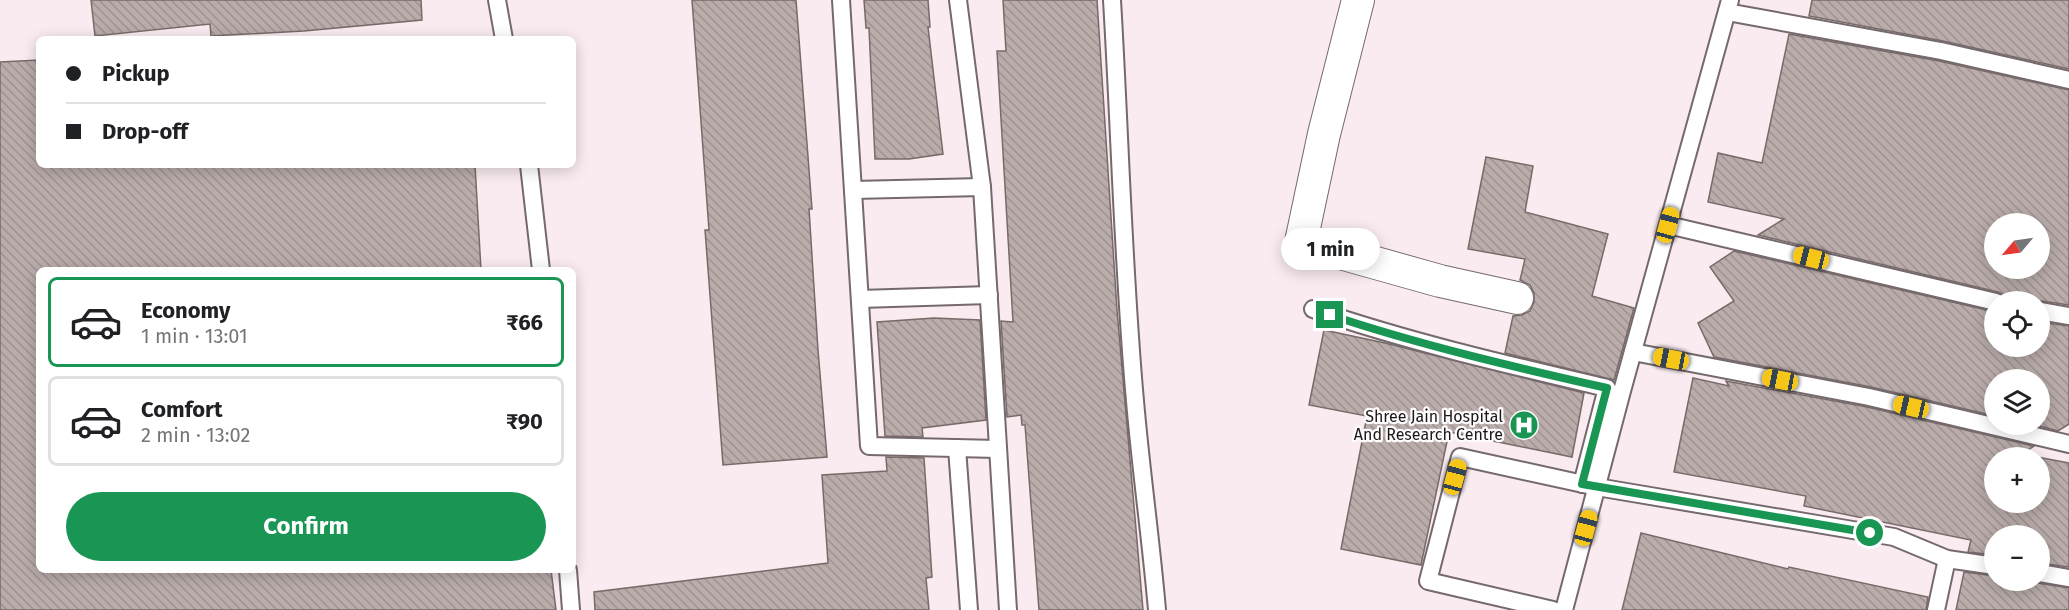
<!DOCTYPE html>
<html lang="en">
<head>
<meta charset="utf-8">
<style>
	body { margin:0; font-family:"Fira Sans",sans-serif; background:#f2f2f2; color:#202124; height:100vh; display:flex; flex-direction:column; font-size:22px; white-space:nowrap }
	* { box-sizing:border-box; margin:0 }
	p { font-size:20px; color:#757577 }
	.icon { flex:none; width:33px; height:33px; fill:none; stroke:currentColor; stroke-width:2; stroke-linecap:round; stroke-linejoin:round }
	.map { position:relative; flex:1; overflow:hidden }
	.drawer { position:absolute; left:36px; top:267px; width:540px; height:306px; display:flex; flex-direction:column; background:#fff; border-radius:9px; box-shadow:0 3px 15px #0003 }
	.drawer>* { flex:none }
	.top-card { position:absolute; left:36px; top:36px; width:540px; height:132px; border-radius:9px; box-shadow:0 3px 15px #0003; display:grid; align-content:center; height:132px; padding:0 30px; background:#fff }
	.needle { width:39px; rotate:241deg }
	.controls { position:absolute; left:1984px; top:213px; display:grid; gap:12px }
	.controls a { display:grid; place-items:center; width:66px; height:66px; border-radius:50%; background:#fff; box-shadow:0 3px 15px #0003; font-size:30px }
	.end { position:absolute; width:27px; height:27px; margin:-14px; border:8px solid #199653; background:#fff; box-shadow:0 0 0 3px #fff }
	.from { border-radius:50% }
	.bubble { position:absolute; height:42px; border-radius:21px; background:#fff; box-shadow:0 3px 15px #0003; font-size:20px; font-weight:700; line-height:42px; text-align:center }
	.car { position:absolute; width:18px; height:36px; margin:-18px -9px; border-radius:8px; box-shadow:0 0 4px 2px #0007; background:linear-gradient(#f5c518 24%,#345 0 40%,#f5c518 0 76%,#345 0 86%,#f5c518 0) }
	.top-card b { display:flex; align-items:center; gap:21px; height:57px; font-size:22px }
	.top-card b+b { border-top:2px solid #e0e0e0 }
	.top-card i { width:15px; height:15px; background:#202124 }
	ul { padding:10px 0 0; list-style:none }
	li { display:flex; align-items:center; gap:18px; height:90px; margin:0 12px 9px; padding:0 18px; border:3px solid #e0e0e0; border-radius:9px }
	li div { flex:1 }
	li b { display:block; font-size:22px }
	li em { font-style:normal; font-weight:700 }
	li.on { border-color:#199653 }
	li>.icon { width:54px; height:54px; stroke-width:1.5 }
	.action { display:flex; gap:12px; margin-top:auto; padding:12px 30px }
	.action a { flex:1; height:69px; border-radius:36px; background:#199653; color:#fff; font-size:24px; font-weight:700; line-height:69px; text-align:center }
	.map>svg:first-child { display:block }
	.building { fill:url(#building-back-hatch); stroke:#776b69; stroke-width:1.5; fill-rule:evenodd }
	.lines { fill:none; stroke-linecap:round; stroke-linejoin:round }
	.service-casing { stroke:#75696d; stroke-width:20 }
	.minor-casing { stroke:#75696d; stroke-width:34 }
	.service { stroke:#fff; stroke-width:16 }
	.minor { stroke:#fff; stroke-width:32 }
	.route { stroke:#199653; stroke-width:8 }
	.labels { text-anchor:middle; stroke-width:4.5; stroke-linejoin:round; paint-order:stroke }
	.poi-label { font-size:16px; fill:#1b1718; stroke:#fefcfc; text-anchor:end }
</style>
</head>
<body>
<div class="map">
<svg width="2069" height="610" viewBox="0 0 2069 610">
	<defs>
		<pattern id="building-back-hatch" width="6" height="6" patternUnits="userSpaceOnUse" patternTransform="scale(1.5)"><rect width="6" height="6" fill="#b9acaa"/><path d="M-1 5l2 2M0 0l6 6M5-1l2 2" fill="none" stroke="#9e9392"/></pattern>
	</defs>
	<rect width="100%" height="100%" fill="#f9ebef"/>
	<g class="building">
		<polygon points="91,0 421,0 422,20 304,31 211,36 210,24 95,36"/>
		<polygon points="692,0 796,0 812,209 809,209 818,350 827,457 723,465 705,230 709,230"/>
		<polygon points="864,0 928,0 930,27 928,27 943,154 909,159 875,159 869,28 866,28"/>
		<polygon points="1003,0 1097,0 1117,310 1143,610 1039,610 1025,425 1022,425 1021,415 1007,417 1001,321 1013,322 997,51 1006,51"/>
		<polygon points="1812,0 2069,0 2069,69 1943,41 1809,16"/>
		<path d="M1789 34 1939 61 2069 90V305L2042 301 2006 302 2004 295 1998 292 1758 235 1784 219 1708 202 1718 153 1762 163ZM1995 224H2040V268H1995Z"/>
		<polygon points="39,60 39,165 475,165 481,270 39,270 39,570 551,570 556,610 0,610 0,62"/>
		<polygon points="1486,157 1533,166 1525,212 1608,234 1592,296 1634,308 1614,380 1505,353 1513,316 1522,315 1530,311 1534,302 1534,293 1530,285 1520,280 1525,259 1468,249"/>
		<polygon points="1734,251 1995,312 1995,346 2040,346 2040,322 2069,326 2069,424 2058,431 2032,424 2040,424 2040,380 1995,380 1995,416 1871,387 1714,357 1698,323 1734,301 1710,267"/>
		<polygon points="934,318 980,320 986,420 922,428 923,437 885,436 877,322"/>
		<polygon points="1324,330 1385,343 1584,393 1572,457 1449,432 1421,565 1341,549 1367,416 1309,405"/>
		<path d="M1693 378 1729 386 1726 381 1867 407 2034 446 2022 454 2069 463V567L2040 563V536H1995V555L1968 552 1971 540 1804 506 1806 496 1674 472ZM1995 458H2040V502H1995Z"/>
		<polygon points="886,457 924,458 932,577 926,578 929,610 595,610 594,592 828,563 822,475 887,471"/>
		<polygon points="1641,533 1788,569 1789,567 1928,597 1926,610 1622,610"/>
		<polygon points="1964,572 1995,576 1995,580 2033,580 2038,583 2069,588 2069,610 1956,610"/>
	</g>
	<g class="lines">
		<g class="service-casing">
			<g id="service">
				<polyline points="497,0 504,39"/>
				<polyline points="841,0 869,446 998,449"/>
				<polyline points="958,0 982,187 1008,610"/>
				<path d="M1112 0C1120 134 1123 268 1135 401 1141 471 1151 540 1157 610"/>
				<polyline points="1727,12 1941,51 2069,80"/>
				<polyline points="529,165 541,270"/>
				<polyline points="853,190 982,187"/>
				<polyline points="1668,225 1996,302"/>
				<polyline points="860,299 989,295"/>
				<path d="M1313 309C1409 342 1509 365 1607 388L1582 484"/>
				<polyline points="2040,311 2069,316"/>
				<polyline points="1633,352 1869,397 2069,444"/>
				<polyline points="957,448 969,610"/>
				<polyline points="568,570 571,610"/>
				<polyline points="2040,573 2069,578"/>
				<polyline points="1553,610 1428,581 1460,457 1597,487 1894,537 1947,559 1995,566"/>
				<polyline points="1564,610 1622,391 1730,0"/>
				<polyline points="1936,610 1947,559"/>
			</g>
		</g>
		<g class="minor-casing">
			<polyline id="minor" points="1358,0 1324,134 1301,242 1440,281 1517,298"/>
		</g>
		<use href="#service" class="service"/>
		<use href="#minor" class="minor"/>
	</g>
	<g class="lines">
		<path class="route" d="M1330 315C1420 345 1514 367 1607 388L1582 484 1870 533"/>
	</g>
	<defs>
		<g id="hospital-disc" transform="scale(1.5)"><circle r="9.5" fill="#199653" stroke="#fefcfc"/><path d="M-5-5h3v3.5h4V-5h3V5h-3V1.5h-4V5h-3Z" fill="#fff"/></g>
	</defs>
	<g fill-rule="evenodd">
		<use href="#hospital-disc" x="1524" y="425"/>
	</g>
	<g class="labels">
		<g class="poi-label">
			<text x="1503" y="422">Shree Jain Hospital<tspan x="1503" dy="18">And Research Centre</tspan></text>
		</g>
	</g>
</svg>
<div class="controls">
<a><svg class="needle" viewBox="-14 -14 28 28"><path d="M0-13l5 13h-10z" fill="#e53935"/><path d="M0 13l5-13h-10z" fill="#757577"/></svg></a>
<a><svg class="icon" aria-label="locate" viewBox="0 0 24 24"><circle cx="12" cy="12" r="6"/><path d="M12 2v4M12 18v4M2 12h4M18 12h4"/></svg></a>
<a><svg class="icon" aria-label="layers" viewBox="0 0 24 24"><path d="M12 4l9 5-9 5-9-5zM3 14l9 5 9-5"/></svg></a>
<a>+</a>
<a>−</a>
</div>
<i class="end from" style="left:1870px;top:533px"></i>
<i class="end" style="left:1330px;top:315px"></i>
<div class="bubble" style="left:1281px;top:228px;width:99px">1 min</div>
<i class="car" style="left:1668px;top:225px;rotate:15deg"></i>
<i class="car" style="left:1811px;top:258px;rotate:284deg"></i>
<i class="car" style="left:1671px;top:359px;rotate:281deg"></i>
<i class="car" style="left:1780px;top:380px;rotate:281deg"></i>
<i class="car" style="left:1911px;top:407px;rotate:283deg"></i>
<i class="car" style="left:1455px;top:477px;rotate:15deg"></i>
<i class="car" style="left:1586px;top:528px;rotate:15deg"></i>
<div class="top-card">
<b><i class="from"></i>Pickup</b>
<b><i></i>Drop-off</b>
</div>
<section class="drawer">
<ul>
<li class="on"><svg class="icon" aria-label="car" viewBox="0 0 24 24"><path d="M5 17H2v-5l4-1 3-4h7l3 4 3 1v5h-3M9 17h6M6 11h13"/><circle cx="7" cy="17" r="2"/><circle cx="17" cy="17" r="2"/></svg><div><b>Economy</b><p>1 min · 13:01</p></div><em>₹66</em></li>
<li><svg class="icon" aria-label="car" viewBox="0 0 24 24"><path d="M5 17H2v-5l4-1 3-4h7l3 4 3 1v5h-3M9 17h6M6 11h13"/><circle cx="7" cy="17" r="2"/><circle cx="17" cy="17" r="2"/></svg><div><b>Comfort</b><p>2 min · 13:02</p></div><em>₹90</em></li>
</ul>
<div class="action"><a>Confirm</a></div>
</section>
</div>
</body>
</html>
